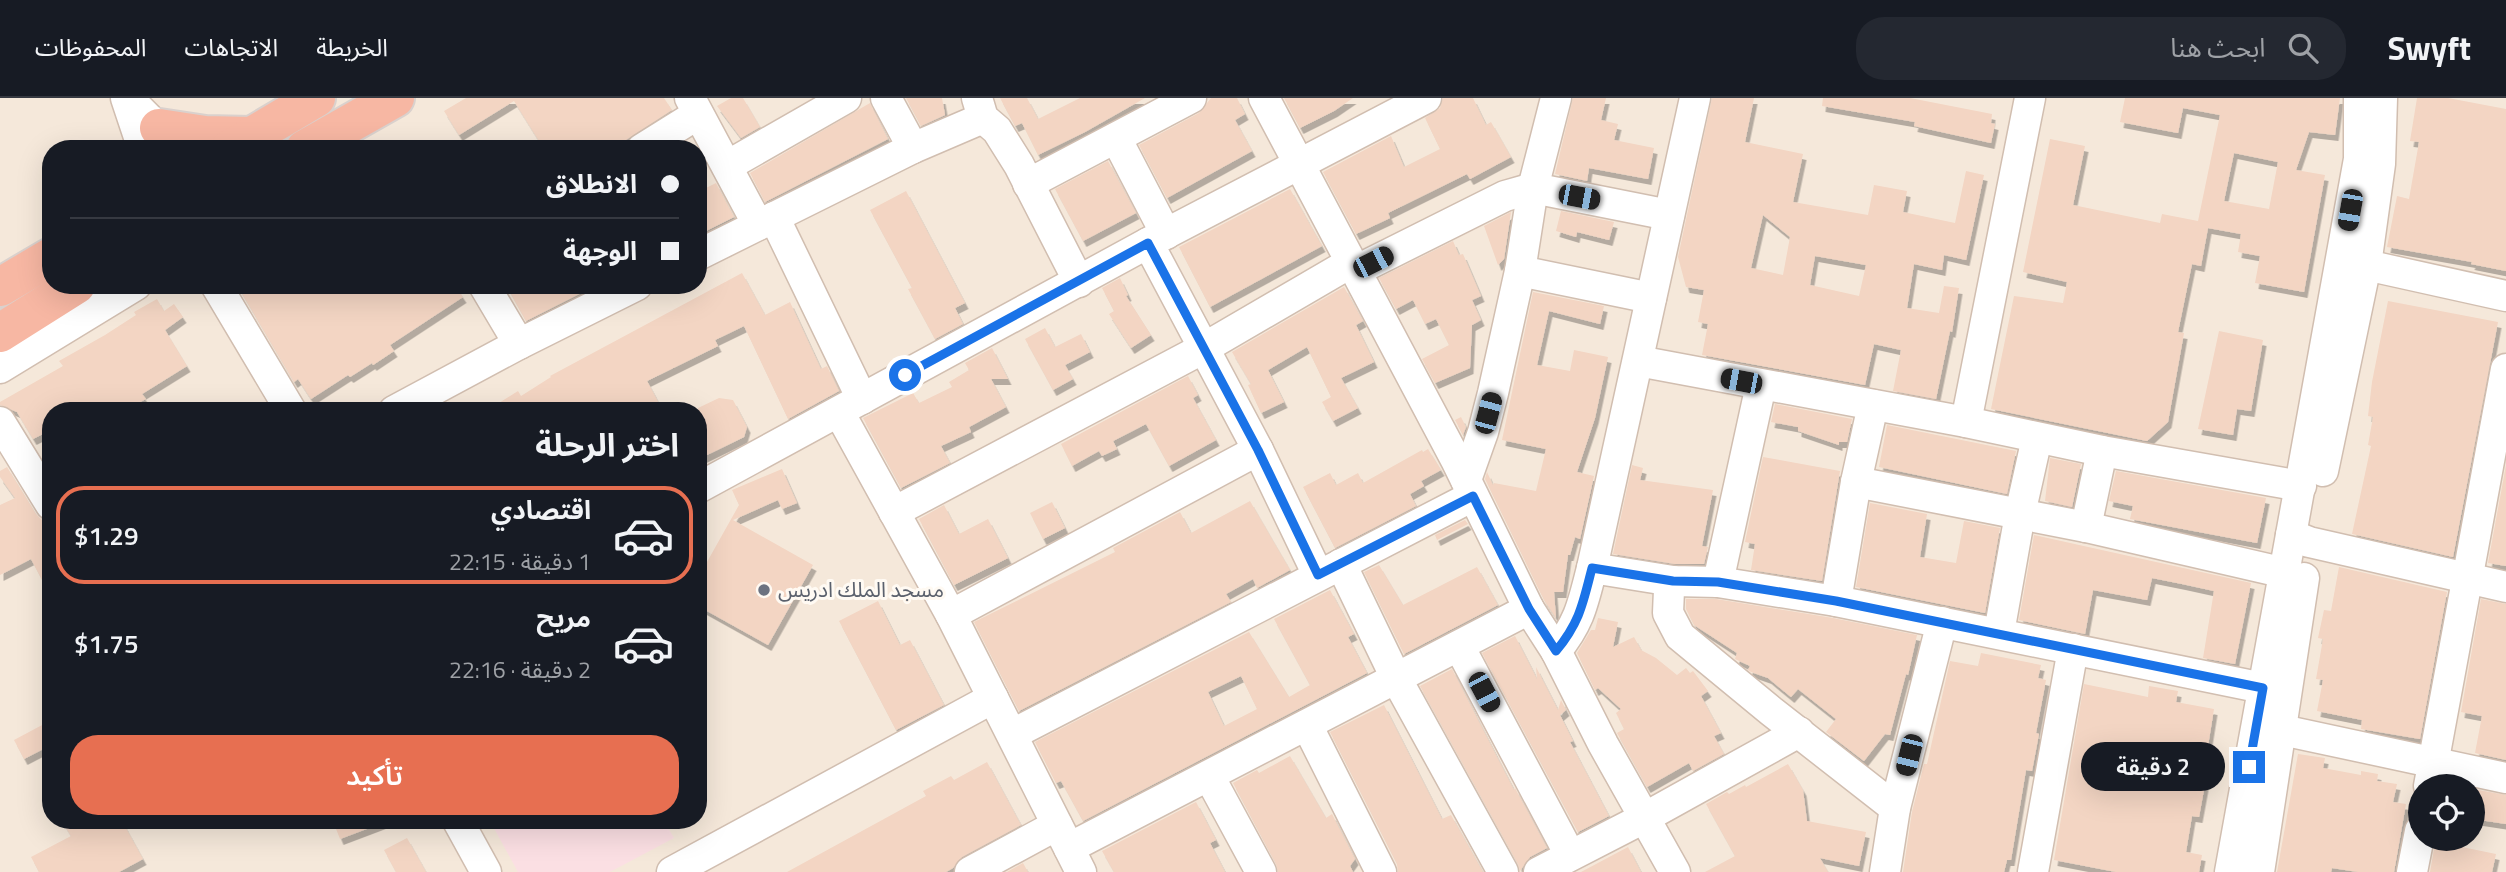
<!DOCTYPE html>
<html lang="ar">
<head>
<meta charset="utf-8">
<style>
	body { margin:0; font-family:"Titillium Web","Noto Sans Arabic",sans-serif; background:#242831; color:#f1f3f6; direction:rtl; height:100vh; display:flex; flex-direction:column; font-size:26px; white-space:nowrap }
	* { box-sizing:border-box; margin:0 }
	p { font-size:23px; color:#9ea1a6 }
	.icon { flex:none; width:38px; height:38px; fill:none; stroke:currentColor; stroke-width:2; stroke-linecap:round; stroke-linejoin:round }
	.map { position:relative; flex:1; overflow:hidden; direction:ltr }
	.drawer { position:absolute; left:42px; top:304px; width:665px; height:427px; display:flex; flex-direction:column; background:#171b24; border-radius:28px; box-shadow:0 7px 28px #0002; direction:rtl }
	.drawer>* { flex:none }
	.banner { position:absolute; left:42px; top:42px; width:665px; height:154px; border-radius:28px; box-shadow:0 7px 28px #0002; direction:rtl; display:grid; align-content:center; height:154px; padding:0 28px; background:#171b24 }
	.tools { position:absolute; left:2408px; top:676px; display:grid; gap:14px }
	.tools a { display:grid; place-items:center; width:77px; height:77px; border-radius:50%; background:#171b24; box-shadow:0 7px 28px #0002; font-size:35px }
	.end { position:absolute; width:32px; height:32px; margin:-16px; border:9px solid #1a73e8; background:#fff; box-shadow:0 0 0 4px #fff }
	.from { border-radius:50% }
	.bubble { position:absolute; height:49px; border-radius:24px; background:#171b24; box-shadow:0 7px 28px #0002; font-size:23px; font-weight:600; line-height:49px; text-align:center; direction:rtl }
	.car { position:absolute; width:21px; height:42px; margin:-21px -10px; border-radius:9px; box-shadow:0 0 5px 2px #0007; background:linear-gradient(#222 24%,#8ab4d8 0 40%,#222 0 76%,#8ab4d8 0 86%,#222 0) }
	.banner b { display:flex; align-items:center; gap:24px; height:66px; font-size:26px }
	.banner b+b { border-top:2px solid #363941 }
	.banner i { width:18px; height:18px; background:#f1f3f6 }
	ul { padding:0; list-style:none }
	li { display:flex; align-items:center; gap:21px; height:98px; margin:0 14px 10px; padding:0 14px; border:4px solid transparent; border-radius:28px }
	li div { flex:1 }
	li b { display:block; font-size:26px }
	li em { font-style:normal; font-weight:600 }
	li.active { border-color:#e76f51 }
	li>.icon { width:63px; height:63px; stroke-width:1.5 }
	h2 { padding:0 28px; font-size:32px; line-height:84px }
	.action { display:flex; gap:14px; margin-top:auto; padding:14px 28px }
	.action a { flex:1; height:80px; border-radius:28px; background:#e76f51; color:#fff; font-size:28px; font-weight:600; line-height:80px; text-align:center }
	header { display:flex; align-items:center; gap:42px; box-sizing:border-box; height:98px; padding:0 35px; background:#171b24; border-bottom:2px solid #363941 }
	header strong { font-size:33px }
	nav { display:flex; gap:38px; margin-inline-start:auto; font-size:24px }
	.search { width:490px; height:63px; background:#242831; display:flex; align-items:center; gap:18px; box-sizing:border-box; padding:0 24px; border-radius:28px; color:#9ea1a6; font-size:26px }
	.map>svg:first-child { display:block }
	.residential { fill:#f5e8da; fill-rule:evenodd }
	.medical { fill:#fbdfe3 }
	.building { fill:#f3d5c3; fill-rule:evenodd; filter:url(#shadow) }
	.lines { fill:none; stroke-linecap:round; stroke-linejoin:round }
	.minor-casing { stroke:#d1beb0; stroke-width:33 }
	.highway-casing { stroke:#dad1cd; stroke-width:42 }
	.minor { stroke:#fff; stroke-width:30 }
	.highway { stroke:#f7b7a3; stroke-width:38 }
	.route { stroke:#1a73e8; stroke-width:9 }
	.worship-dot { fill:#6b7280; stroke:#fffaf3; stroke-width:2.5 }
	.labels { text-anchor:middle; stroke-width:6; stroke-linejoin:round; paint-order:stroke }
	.worship-label { font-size:21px; fill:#5b616d; stroke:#fffaf3; text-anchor:start }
</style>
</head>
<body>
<header>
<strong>Swyft</strong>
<div class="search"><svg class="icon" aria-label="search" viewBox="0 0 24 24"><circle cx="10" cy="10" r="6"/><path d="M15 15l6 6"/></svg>ابحث هنا</div>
<nav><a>الخريطة</a><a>الاتجاهات</a><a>المحفوظات</a></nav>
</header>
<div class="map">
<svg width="2506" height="774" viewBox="0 0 2506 774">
	<defs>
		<filter id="shadow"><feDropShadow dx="3.5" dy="6" stdDeviation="0" flood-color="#0004"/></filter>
	</defs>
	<rect width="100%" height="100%" fill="#fdf6ec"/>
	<path class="residential" d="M0 0H2506V774H0ZM51 51H698V187H51ZM51 313H698V723H51ZM2420 688H2473V740H2420Z"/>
	<polygon class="medical" points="490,723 664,723 674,740 610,774 518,774"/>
	<g class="building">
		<polygon points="466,0 664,0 672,12 612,51 544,51 514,3 459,37 444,13"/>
		<polygon points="731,0 743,0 760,29 741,40 717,8"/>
		<polygon points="906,0 942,0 945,17 921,28"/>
		<polygon points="1000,0 1027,0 1038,21 1080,0 1145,0 1085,34 1038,57 1022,25 1015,28"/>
		<polygon points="1211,0 1237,0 1245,16 1235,22 1252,53 1167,100 1139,47 1199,15"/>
		<polygon points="1284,0 1353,0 1334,13 1300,30"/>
		<polygon points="1443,0 1473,0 1486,27 1491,24 1511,59 1470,81 1467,76 1388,115 1390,120 1356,136 1323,74 1391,38 1404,69 1440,51 1425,20 1440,10"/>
		<polygon points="1573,0 1606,0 1601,22 1618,26 1614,42 1654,50 1648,81 1589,70 1587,83 1555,76"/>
		<path d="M1712 0H1754L1745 44 1803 56 1793 104 1868 117 1874 87 1907 93 1903 114 1955 125 1966 73 1984 77 1966 162 1944 157 1942 172 1914 166 1907 210 1939 215 1944 188 1959 190 1952 234 1950 233 1936 301 1893 293 1901 252 1874 246 1865 287 1702 257 1708 226 1698 224 1704 192 1686 189 1678 159ZM1763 117 1790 139 1783 177 1751 170ZM1815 158 1866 167 1859 198 1810 187Z"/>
		<polygon points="1823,0 1910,0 1992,16 1991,25 1995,26 1991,45 1914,28 1915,24 1822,8"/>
		<path d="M2125 0H2340L2335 37 2309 34 2296 72 2325 77 2304 194 2255 185 2260 158 2238 154 2241 136 2208 130 2201 168 2192 166 2178 234 2184 235 2168 324 2147 343 1991 311 2014 198 2063 205 2067 184 2023 174 2050 41 2085 48 2073 107 2160 125 2162 116 2198 123 2220 17 2183 10 2178 35 2120 24ZM2234 55 2278 64 2269 111 2224 103Z"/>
		<polygon points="2417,0 2448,0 2506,11 2506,173 2471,166 2472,164 2387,149 2397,98 2409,101 2419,44 2410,43"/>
		<polygon points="870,5 888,41 765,104 750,75"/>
		<polygon points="1108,63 1136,115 1083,143 1055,91"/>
		<polygon points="716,85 734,119 698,137 698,94"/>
		<polygon points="1290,91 1322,148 1210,209 1179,149"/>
		<polygon points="906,93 965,205 955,210 963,226 935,241 908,191 912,190 870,112"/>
		<polygon points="1561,113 1614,124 1609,142 1577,134 1576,139 1556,133"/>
		<polygon points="1511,114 1504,161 1498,167 1484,128"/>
		<polygon points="1453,143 1459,157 1463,156 1481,198 1472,202 1481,222 1472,227 1470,270 1435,285 1422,261 1449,247 1436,221 1425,226 1413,202 1396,211 1379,180"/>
		<polygon points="742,175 765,217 790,204 821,271 827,268 839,293 788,321 744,228 715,242 718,248 647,283 663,313 486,313 518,293 521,298 551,279 550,278"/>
		<polygon points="1120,180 1128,197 1126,198 1151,237 1131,250 1109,216 1114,213 1102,190"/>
		<polygon points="237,187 455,187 463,199 390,247 394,253 373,267 372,265 350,279 348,277 311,301 298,281 294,284"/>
		<polygon points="506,187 597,187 526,223"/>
		<polygon points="1344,189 1363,223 1356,227 1374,264 1341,280 1358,310 1333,323 1322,304 1331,299 1307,249 1268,272 1284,304 1261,315 1248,287 1251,286 1232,254"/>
		<polygon points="1533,194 1604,208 1600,226 1549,213 1537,267 1570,273 1574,252 1608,259 1595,320 1577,374 1594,378 1580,441 1575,439 1570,457 1568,457 1563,494 1554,494 1556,520 1544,502 1485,381 1487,374 1493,387 1494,385 1536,393 1546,351 1502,342"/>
		<polygon points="157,201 164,213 174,206 183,219 165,232 187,268 142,296 146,301 123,313 51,313 51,332 33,341 17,314 0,307 0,304 63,268 59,263 105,237 136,217 134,214"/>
		<polygon points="2388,203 2498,224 2453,459 2352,436 2371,348 2368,347 2373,319 2368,318 2372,284"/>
		<polygon points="1045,230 1055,249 1081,236 1090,254 1065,267 1073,281 1053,292 1025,241"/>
		<polygon points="2219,233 2263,242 2251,313 2237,311 2233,337 2198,331"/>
		<polygon points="992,250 1008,281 991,281 1006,309 969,329 971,334 941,348 950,365 901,390 863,320 913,295 919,305 952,289 949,284 969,272 965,265"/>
		<polygon points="1188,278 1198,297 1193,300 1216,342 1169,368 1146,326 1113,343 1117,351 1102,358 1099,353 1072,368 1061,346"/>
		<polygon points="719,300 733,302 747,329 744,339 703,359 698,349 698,310"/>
		<polygon points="1775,306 1852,321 1847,344 1839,344 1839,347 1798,333 1798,329 1771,324"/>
		<polygon points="1461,319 1466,329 1463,337 1455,322"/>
		<polygon points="1887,327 2016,353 2007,396 1879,369"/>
		<polygon points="1428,351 1441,372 1421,383 1424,388 1410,396 1416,408 1335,450 1303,389 1330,375 1336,387 1358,375 1363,385 1422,352 1423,354"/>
		<polygon points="1763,359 1840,373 1822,483 1751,472 1755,446 1745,444"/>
		<polygon points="2050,360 2081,366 2072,409 2045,403"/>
		<polygon points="1632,367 1643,370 1640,382 1713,392 1702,448 1708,449 1704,466 1675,466 1613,456"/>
		<polygon points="2506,367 2506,468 2488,465"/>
		<polygon points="7,369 36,416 42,422 51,424 51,499 31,461 0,477 0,407 15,400 0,379 0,373"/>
		<polygon points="782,371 797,405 782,411 778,402 733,422 813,467 768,547 698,508 698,480 739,407 732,392"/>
		<polygon points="2116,373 2266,400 2257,445 2130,421 2133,408 2109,403"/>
		<polygon points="1250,403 1290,472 1257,490 1253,481 1226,496 1231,504 1019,613 974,524 1115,454 1113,450 1180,414 1191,435"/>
		<polygon points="1052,404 1065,430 1043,441 1030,415"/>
		<polygon points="1870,405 1927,416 1920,459 1956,465 1964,423 2000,430 1985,515 1856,489"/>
		<polygon points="944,407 959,436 988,421 1008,460 954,487 919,421"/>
		<polygon points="1465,422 1468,426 1437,442 1435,437"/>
		<polygon points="2034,437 2251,485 2235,566 2203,560 2214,493 2182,486 2152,480 2147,502 2093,492 2085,536 2019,522"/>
		<polygon points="1379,467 1403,507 1477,469 1498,507 1404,556 1364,474"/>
		<polygon points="2339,469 2447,494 2420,641 2361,631 2362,622 2317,613 2323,582 2316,581 2323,541 2318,540 2324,512 2331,513"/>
		<path d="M1330 492 1354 536 1348 539 1367 575 1083 723 1061 683 1056 685 1035 644 1249 534 1289 599 1310 587 1274 521ZM1241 578 1257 611 1224 628 1208 594Z"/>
		<polygon points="1686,501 1716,501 1833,520 1917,537 1908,577 1906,576 1890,637 1885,636 1864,663 1826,634 1836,621 1798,591 1791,599 1768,580 1751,574 1748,572 1750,568 1735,561 1737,555 1694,527 1686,511"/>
		<polygon points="2481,501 2506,506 2506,662 2475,655 2482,618 2461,614"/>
		<polygon points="878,503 900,547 910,542 944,607 896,632 839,523"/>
		<polygon points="1598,520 1618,524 1613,549 1634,539 1641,552 1656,560 1677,577 1686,570 1690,575 1693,573 1708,593 1701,598 1721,635 1714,638 1724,656 1693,673 1689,665 1647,689 1617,635 1624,631 1616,615 1621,611 1598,590 1595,592 1577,555 1591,532 1595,532"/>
		<polygon points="1515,538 1537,581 1536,569 1558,612 1561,602 1566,612 1560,617 1573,643 1570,644 1609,718 1578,734 1482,555"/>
		<polygon points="1981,555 2041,567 2038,580 2046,582 2036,635 2039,636 2032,673 2026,672 2011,762 2007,762 2004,774 1903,774 1912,714 1924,666 1927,666 1950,563 1978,568"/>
		<polygon points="1452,571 1514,692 1515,690 1547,750 1530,759 1520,773 1518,766 1420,588"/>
		<polygon points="2084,586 2148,599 2149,588 2178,593 2176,604 2214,611 2208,648 2212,649 2206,681 2199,719 2192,718 2186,754 2202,757 2199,774 2116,774 2054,762"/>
		<polygon points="1384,607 1442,721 1451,717 1483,774 1398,774 1397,766 1330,634"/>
		<polygon points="44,626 51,639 51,647 24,661 14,642"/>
		<polygon points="2298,656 2325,660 2323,670 2361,677 2361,673 2378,676 2377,683 2397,686 2393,704 2406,706 2394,774 2358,774 2332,770 2331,774 2277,774"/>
		<polygon points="1290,658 1326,720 1332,716 1355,761 1350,768 1353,774 1278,774 1276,766 1233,685 1257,672 1259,675"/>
		<polygon points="987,664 1021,727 962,759 953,770 946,774 787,774 926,698 923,693 951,678 954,682"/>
		<polygon points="1788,666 1803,692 1807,723 1866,734 1859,768 1820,760 1828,774 1705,774 1735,758 1706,706 1727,694 1729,696 1745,687 1746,689"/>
		<polygon points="2473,691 2506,697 2506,726 2473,721"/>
		<polygon points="1196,704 1216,742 1210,745 1225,774 1114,774 1102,753"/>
		<polygon points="62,723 122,723 143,761 119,774 39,774 31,759 71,738"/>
		<polygon points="333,723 385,723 385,724 340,741"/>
		<polygon points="407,740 426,774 396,774 384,752"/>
		<polygon points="2436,740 2458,740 2457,748 2496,756 2492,774 2430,774"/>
		<polygon points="1628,749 1641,774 1581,774"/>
		<polygon points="1023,765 1028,774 1007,774"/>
	</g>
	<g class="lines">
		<g class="minor-casing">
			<g id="minor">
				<polyline points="126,0 143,51"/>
				<polyline points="128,0 173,45"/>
				<polyline points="690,0 758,127"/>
				<polyline points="886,0 913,50"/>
				<polyline points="977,0 983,20 997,32 1019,67 1079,184"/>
				<polyline points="1264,0 1456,362 1529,511 1556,553 1603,646 1675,774"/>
				<polyline points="1116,40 1166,136"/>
				<polyline points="642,51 698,16"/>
				<polyline points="727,68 846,0"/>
				<polyline points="1028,86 1191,0"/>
				<polyline points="774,119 862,301"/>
				<polyline points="1148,145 1258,352 1318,477"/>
				<polyline points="698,157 913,50 983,20"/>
				<polyline points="2366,167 2506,198"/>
				<polyline points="1355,173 1505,98 1533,90 1669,117"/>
				<polyline points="1520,173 1651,200"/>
				<polyline points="216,187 291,313"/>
				<polyline points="484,187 519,246"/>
				<polyline points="1638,263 1966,324 2102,353 2301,388"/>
				<polyline points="0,270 136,187"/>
				<polyline points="394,313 519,246 637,187"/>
				<polyline points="839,314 951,517 1081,774"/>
				<polyline points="0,324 51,407"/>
				<polyline points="1966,324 2030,0"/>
				<polyline points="2323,373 2366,167 2380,66 2382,0"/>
				<polyline points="1466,382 1483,334 1493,295 1520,173 1533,90 1556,0"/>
				<polyline points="1856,384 2086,429 2285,475"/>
				<polyline points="698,390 1148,145 1426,0"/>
				<polyline points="894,414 1204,250 1350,165"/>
				<polyline points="2086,429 2102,353"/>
				<polyline points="2291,437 2309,444 2506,489"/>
				<polyline points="1341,466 1396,580 1503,774"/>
				<polyline points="1592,470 1695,0"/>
				<polyline points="1673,483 1669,492 1668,515 1680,538 1771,613 1895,710"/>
				<polyline points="1718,484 1761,287"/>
				<polyline points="1836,503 1856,384 1873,307"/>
				<polyline points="951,517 1258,352"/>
				<polyline points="1999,535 2020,416 2037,340"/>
				<polyline points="1459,548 1570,757"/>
				<path d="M1556 553C1580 524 1583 505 1592 470L1673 483 1718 484 1836 503 2263 590"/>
				<polyline points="1307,627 1381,774"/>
				<polyline points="2282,632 2506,680"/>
				<polyline points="1013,636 1473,398"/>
				<polyline points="1209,678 1261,774"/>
				<polyline points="2429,688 2506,271"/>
				<polyline points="458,723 486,774"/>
				<polyline points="1069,750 1529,511"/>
				<polyline points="672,774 993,600"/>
				<polyline points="970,774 1057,727"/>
				<polyline points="1539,774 1644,720 1799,634"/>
				<polyline points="1885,774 1895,710 1942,524"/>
				<polyline points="2033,774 2073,551"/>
				<polyline points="2230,774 2359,61 2359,0"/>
				<polyline points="2259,774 2304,480"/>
				<polyline points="2412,774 2420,733"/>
			</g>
		</g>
		<g class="highway-casing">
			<g id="highway">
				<polyline points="159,30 205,37 252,38"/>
				<polyline points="230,51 316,0"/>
				<polyline points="305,51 395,0"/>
				<polyline points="0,189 51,159"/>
				<polyline points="0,235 76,187"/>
			</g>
		</g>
		<use href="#minor" class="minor"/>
		<use href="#highway" class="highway"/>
	</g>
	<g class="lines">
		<path class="route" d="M905 277 1148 145 1258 352 1318 477 1473 398 1529 511 1556 553C1580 524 1583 505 1592 470L1673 483 1718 484 1836 503 2263 590 2249 669"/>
	</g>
	<circle class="worship-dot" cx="764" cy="492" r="7"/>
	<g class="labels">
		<g class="worship-label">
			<text x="778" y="499">مسجد الملك ادريس</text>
		</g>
	</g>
</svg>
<div class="tools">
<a><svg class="icon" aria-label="locate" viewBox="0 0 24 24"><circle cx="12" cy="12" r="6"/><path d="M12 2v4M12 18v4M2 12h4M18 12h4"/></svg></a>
</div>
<i class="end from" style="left:905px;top:277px"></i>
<i class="end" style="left:2249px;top:669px"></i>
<div class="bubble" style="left:2081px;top:644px;width:144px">2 دقيقة</div>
<i class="car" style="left:1579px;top:99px;rotate:101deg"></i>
<i class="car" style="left:2350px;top:112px;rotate:190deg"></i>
<i class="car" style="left:1373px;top:164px;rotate:63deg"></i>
<i class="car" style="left:1741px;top:283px;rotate:281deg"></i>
<i class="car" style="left:1488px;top:315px;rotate:15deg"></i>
<i class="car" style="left:1484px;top:594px;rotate:152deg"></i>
<i class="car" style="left:1909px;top:657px;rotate:194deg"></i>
<div class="banner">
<b><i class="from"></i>الانطلاق</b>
<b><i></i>الوجهة</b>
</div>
<section class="drawer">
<h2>اختر الرحلة</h2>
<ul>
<li class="active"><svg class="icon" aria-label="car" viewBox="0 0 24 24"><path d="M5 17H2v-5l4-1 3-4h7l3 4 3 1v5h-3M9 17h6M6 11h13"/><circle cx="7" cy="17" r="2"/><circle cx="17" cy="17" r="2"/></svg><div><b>اقتصادي</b><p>1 دقيقة · 22:15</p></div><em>$1.29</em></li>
<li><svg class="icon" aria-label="car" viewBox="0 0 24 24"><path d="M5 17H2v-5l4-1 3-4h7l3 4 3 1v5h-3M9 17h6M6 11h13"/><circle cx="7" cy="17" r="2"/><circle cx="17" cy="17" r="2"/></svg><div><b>مريح</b><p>2 دقيقة · 22:16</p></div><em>$1.75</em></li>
</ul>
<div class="action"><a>تأكيد</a></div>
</section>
</div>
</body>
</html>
